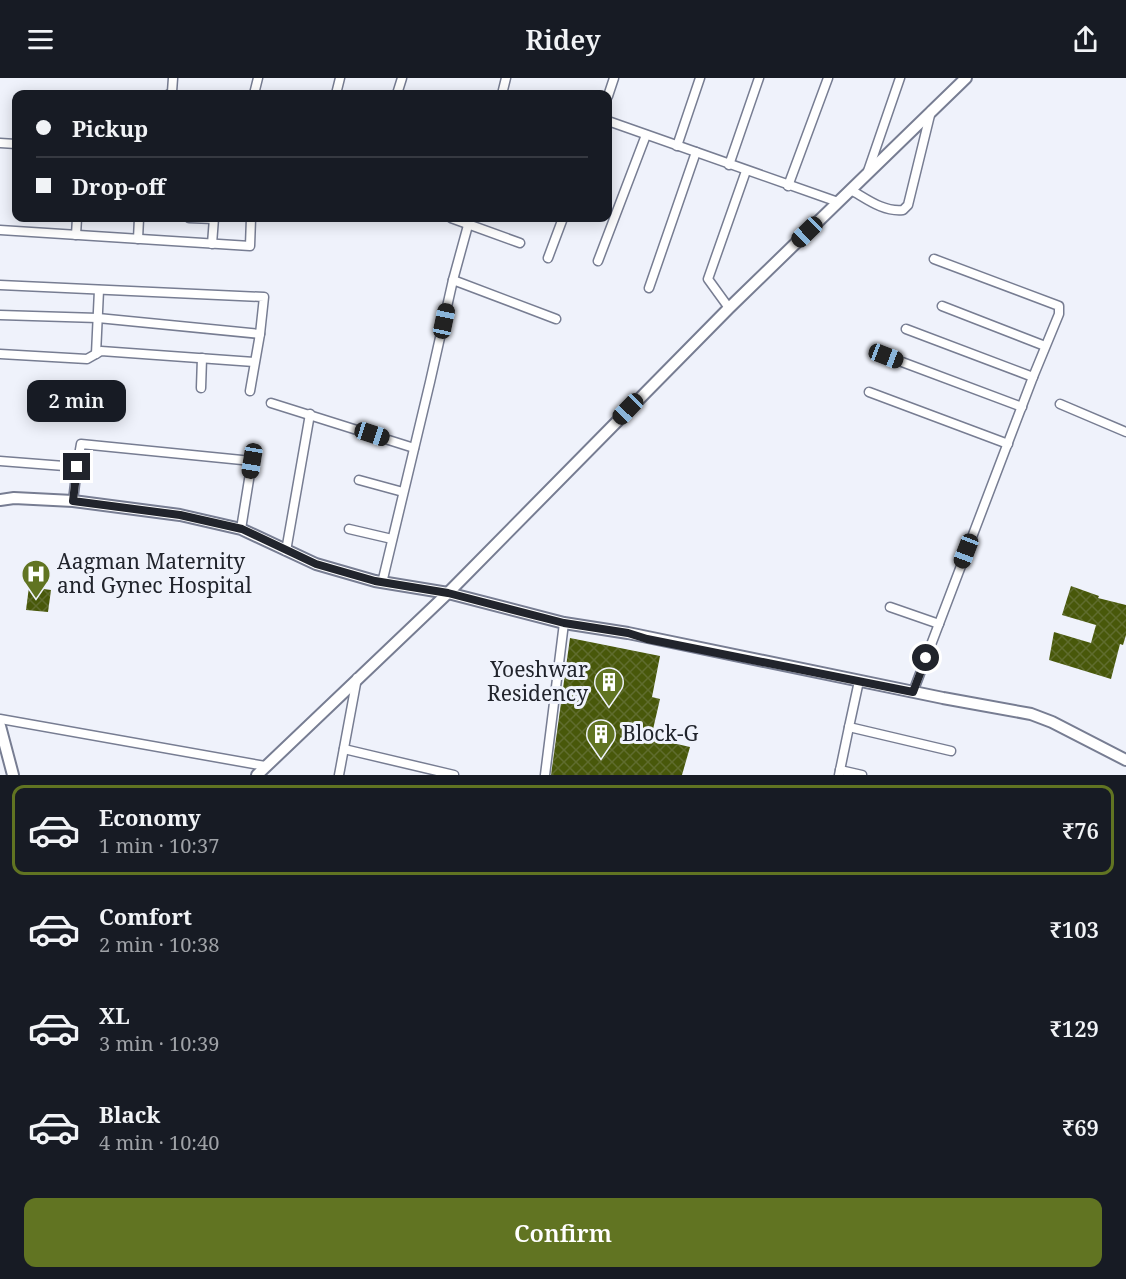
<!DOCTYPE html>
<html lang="en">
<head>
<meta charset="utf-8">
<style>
	body { margin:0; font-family:"Noto Serif",serif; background:#242831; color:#f1f3f6; height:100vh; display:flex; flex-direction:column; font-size:22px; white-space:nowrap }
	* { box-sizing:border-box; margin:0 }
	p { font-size:20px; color:#9ea1a6 }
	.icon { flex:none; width:33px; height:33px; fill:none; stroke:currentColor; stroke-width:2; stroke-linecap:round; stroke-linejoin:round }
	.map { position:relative; height:697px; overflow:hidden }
	.side { display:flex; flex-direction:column; background:#171b24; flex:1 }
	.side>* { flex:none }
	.top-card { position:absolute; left:12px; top:12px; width:600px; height:132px; border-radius:12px; box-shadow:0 3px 15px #0003; display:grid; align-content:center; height:132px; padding:0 24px; background:#171b24 }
	.end { position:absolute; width:27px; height:27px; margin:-14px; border:8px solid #21242c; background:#fff; box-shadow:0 0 0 3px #fff }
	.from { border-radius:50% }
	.bubble { position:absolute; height:42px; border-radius:12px; background:#171b24; box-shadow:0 3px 15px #0003; font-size:20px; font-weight:600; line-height:42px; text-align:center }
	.car { position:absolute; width:18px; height:36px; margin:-18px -9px; border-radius:8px; box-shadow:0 0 4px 2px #0007; background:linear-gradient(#222 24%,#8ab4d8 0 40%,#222 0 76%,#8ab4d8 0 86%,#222 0) }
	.top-card b { display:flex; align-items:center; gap:21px; height:57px; font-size:22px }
	.top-card b+b { border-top:2px solid #363941 }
	.top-card i { width:15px; height:15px; background:#f1f3f6 }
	ul { padding:10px 0 0; list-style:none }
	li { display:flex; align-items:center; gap:18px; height:90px; margin:0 12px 9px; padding:0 12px; border:3px solid transparent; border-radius:12px }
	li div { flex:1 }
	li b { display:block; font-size:22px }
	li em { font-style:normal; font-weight:600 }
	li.active { border-color:#617422 }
	li>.icon { width:54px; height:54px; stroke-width:1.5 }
	.cta { display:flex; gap:12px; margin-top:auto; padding:12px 24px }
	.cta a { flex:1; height:69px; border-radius:12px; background:#617422; color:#fff; font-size:24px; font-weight:600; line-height:69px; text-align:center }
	header { display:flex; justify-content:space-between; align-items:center; height:78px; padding:0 24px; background:#171b24; font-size:27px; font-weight:600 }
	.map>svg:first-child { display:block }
	.building { fill:url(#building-cross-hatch) }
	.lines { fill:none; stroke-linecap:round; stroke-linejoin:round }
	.minor-casing { stroke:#777d92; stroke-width:11 }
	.tertiary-casing { stroke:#777d92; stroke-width:14 }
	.minor { stroke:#fff; stroke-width:8 }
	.tertiary { stroke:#fff; stroke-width:10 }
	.route { stroke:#21242c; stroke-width:8 }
	.labels { text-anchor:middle; stroke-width:6; stroke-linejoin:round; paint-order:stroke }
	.poi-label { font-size:21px; fill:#21242c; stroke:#eff2fb; text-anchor:start }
</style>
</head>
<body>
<header><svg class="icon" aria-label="menu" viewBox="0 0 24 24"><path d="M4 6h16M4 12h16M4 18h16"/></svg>Ridey<svg class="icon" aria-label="share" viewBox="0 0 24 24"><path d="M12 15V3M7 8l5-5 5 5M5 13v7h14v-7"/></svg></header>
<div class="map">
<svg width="1126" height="697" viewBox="0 0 1126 697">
	<defs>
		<pattern id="building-cross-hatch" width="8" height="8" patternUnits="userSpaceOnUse" patternTransform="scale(1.5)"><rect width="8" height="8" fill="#48580a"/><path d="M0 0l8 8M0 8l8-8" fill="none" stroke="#5f6c2e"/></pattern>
	</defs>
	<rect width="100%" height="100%" fill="#eff2fb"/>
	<g class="building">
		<polygon points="1071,508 1099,518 1098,520 1126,527 1126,557 1123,567 1120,566 1111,601 1049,582 1054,554 1091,565 1096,547 1062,537"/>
		<polygon points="29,509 51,512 48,534 26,532"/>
		<polygon points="570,560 660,578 652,619 660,621 651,660 690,669 682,697 551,697"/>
	</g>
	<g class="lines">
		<g class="minor-casing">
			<g id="minor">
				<polyline points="169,16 172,14 173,0"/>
				<polyline points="254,16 258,0"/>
				<polyline points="336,16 340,0"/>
				<polyline points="397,16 402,0"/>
				<polyline points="502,16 506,0"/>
				<polyline points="608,18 614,0"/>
				<polyline points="608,43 838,124"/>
				<polyline points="0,65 16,66"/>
				<polyline points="677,68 700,0"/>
				<polyline points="729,87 759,0"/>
				<polyline points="868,93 900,0"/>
				<polyline points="788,108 828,0"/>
				<path d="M851 112C867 121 883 134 903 132L908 127 931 33"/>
				<polyline points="189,140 214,141"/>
				<polyline points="451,140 520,165"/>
				<polyline points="0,152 250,168 251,140"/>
				<polyline points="76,157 77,140"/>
				<polyline points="138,161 139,140"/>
				<polyline points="212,166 214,140"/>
				<polyline points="548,180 563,140"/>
				<polyline points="598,183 646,57"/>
				<polyline points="453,202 556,241"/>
				<polyline points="0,207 264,219 260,256 98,240 0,237"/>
				<polyline points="649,210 696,74"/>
				<polyline points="942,228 1045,268"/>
				<polyline points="729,230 708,201 746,93"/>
				<polyline points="906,251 1033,299"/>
				<polyline points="0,276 87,281 101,273 254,284"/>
				<polyline points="96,276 99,212"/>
				<polyline points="886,278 1022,329"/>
				<polyline points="201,310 202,280"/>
				<polyline points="250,313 260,256"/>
				<polyline points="869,314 1008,366"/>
				<polyline points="271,325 414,370"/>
				<polyline points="1060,326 1126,354"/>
				<polyline points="0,383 77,389 73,423"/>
				<polyline points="77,389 81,366 252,383 241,451"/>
				<polyline points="359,402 403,414"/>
				<polyline points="349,451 392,461"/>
				<polyline points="286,473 310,336"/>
				<polyline points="382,505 430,304 453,202 470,140"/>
				<polyline points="890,529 939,546"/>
				<polyline points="859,603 849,649 951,673"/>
				<polyline points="913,614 1033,299 1059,236 1059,228 934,181"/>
				<polyline points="0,641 265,688"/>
				<polyline points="344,671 454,697"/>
				<polyline points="840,692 862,697"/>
				<polyline points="339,697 357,600"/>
				<polyline points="545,697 564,545"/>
				<polyline points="839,697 849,649"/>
			</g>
		</g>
		<g class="tertiary-casing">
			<g id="tertiary">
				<polyline points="0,422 14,420 73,423 180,437 241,451 316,486 375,503 448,515 564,545 628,555 943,620 1031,636 1052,644 1126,682"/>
				<polyline points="0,648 13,697"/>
				<polyline points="257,697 448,515 729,230 966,0"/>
			</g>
		</g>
		<use href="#minor" class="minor"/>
		<use href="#tertiary" class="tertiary"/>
	</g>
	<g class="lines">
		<polyline class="route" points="77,389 73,423 180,437 242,451 316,486 375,503 448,515 564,545 628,555 647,561 913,614 926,580"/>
	</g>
	<defs>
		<g id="hospital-pin" transform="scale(1.5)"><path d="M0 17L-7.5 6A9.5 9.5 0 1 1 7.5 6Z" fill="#617422" stroke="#eff2fb"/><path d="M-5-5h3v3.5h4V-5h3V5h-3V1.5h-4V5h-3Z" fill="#fff"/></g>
		<g id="building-pin" transform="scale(1.5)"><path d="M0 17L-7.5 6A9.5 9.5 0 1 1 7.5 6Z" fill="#617422" stroke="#eff2fb"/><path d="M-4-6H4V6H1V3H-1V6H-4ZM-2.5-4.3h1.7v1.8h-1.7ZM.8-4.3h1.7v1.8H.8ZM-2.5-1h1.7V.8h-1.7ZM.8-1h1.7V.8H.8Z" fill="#fff"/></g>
	</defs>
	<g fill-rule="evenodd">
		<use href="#hospital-pin" x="36" y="496"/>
		<use href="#building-pin" x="609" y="604"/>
		<use href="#building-pin" x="601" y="656"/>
	</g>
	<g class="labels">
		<g class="poi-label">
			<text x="57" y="491">Aagman Maternity<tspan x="57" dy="24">and Gynec Hospital</tspan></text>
			<text x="588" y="599" text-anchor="end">Yoeshwar<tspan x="588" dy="24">Residency</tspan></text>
			<text x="622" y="663">Block-G</text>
		</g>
	</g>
</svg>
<i class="end from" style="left:926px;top:580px"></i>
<i class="end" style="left:77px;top:389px"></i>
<div class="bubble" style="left:27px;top:302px;width:99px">2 min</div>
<i class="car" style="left:807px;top:154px;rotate:226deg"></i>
<i class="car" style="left:444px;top:243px;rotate:12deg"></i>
<i class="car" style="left:886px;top:278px;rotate:111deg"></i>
<i class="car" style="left:628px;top:331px;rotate:224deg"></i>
<i class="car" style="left:372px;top:356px;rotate:108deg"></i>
<i class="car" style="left:252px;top:383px;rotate:189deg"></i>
<i class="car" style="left:966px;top:473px;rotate:201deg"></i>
<div class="top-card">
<b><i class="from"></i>Pickup</b>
<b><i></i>Drop-off</b>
</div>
</div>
<section class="side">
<ul>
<li class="active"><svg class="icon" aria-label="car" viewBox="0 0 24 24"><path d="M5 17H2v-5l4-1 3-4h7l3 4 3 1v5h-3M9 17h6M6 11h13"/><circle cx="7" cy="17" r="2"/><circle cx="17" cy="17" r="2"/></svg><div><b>Economy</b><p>1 min · 10:37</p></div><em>₹76</em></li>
<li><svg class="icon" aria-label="car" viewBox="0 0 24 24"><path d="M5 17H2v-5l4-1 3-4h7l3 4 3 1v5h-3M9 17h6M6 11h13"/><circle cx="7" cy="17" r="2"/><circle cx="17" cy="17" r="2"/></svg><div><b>Comfort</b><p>2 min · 10:38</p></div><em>₹103</em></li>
<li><svg class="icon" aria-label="car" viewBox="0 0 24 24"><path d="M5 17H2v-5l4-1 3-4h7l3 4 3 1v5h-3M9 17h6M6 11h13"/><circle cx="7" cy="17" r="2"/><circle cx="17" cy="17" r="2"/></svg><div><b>XL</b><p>3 min · 10:39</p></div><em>₹129</em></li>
<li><svg class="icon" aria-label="car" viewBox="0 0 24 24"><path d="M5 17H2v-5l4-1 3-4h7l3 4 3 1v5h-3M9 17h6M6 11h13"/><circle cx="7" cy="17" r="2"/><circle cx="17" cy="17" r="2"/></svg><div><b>Black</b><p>4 min · 10:40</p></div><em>₹69</em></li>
</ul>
<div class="cta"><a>Confirm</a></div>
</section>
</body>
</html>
